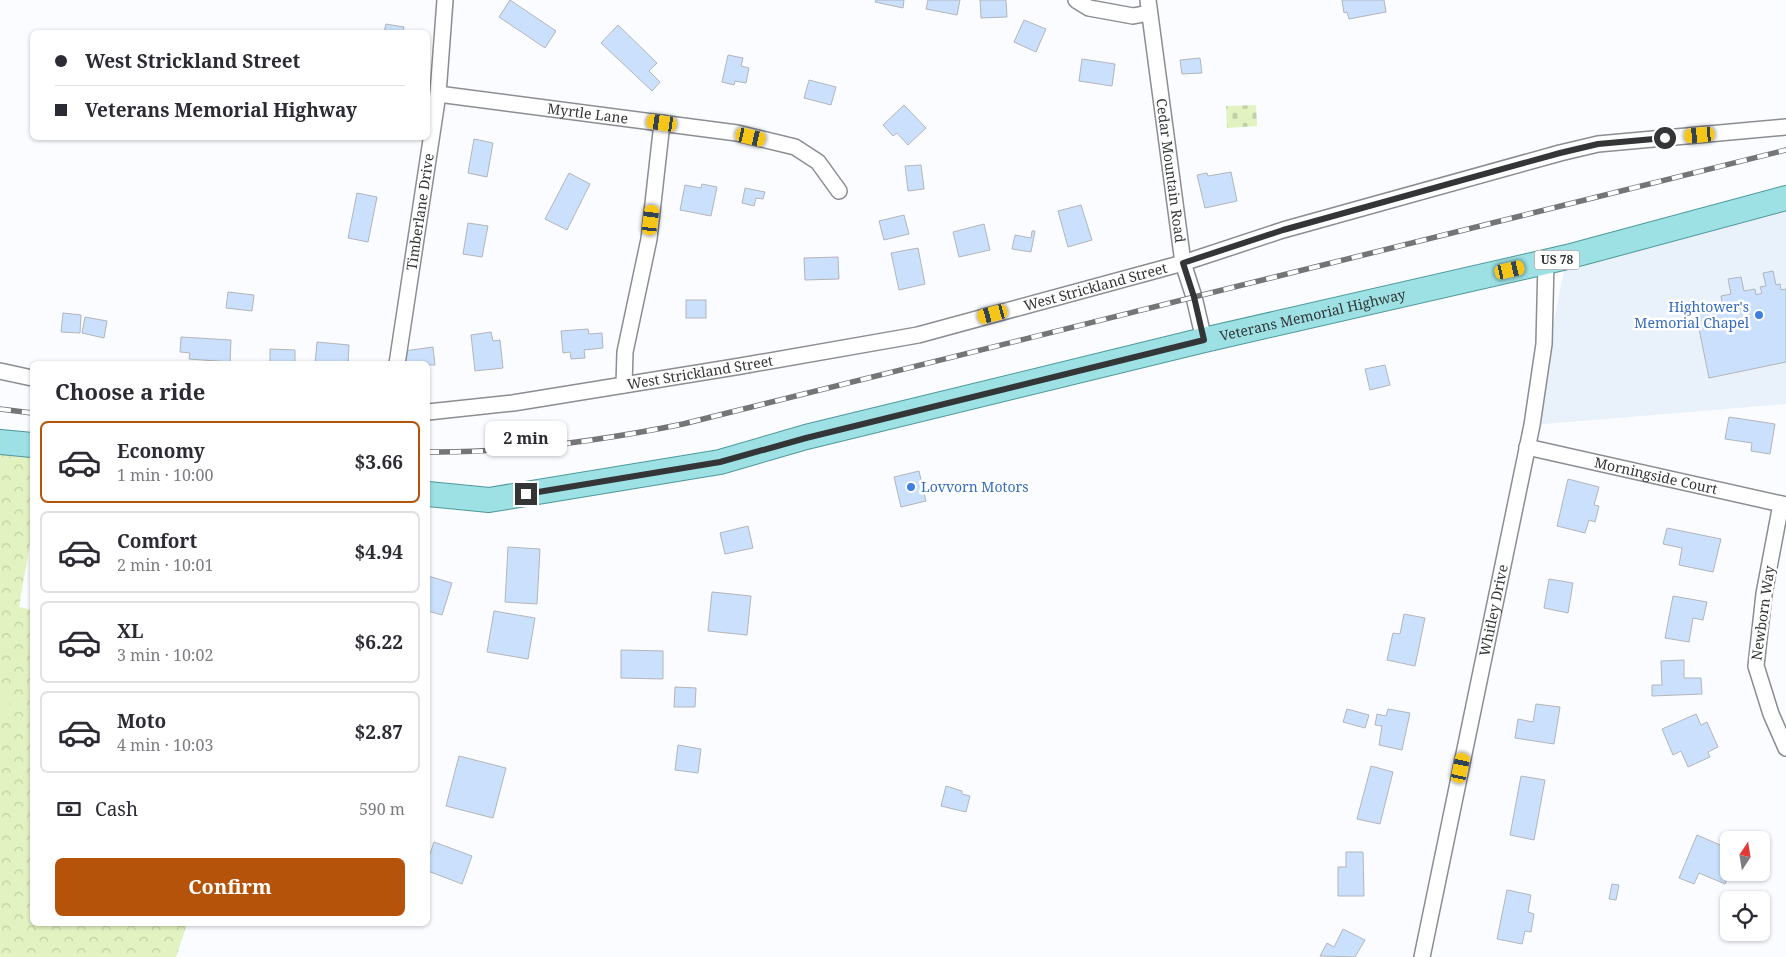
<!DOCTYPE html>
<html lang="en">
<head>
<meta charset="utf-8">
<style>
	body { margin:0; font-family:"Noto Serif",serif; background:#f7f7f7; color:#2b2b33; height:100vh; display:flex; flex-direction:column; font-size:19px; white-space:nowrap }
	* { box-sizing:border-box; margin:0 }
	p { font-size:16px; color:#7c7c81 }
	.icon { flex:none; width:28px; height:28px; fill:none; stroke:currentColor; stroke-width:2; stroke-linecap:round; stroke-linejoin:round }
	.map { position:relative; flex:1; overflow:hidden }
	.drawer { position:absolute; left:30px; top:361px; width:400px; height:565px; display:flex; flex-direction:column; background:#fff; border-radius:8px; box-shadow:0 1px 4px #0004 }
	.drawer>* { flex:none }
	.banner { position:absolute; left:30px; top:30px; width:400px; height:110px; border-radius:8px; box-shadow:0 1px 4px #0004; display:grid; align-content:center; height:110px; padding:0 25px; background:#fff }
	.needle { width:32px; rotate:12deg }
	.tools { position:absolute; left:1720px; top:831px; display:grid; gap:10px }
	.tools a { display:grid; place-items:center; width:50px; height:50px; border-radius:8px; background:#fff; box-shadow:0 1px 4px #0004; font-size:25px }
	.end { position:absolute; width:22px; height:22px; margin:-11px; border:6px solid #343536; background:#fff; box-shadow:0 0 0 2px #fff }
	.from { border-radius:50% }
	.bubble { position:absolute; height:35px; border-radius:8px; background:#fff; box-shadow:0 1px 4px #0004; font-size:16px; font-weight:700; line-height:35px; text-align:center }
	.car { position:absolute; width:15px; height:30px; margin:-15px -8px; border-radius:6px; box-shadow:0 0 4px 1px #0007; background:linear-gradient(#f5c518 24%,#345 0 40%,#f5c518 0 76%,#345 0 86%,#f5c518 0) }
	.banner b { display:flex; align-items:center; gap:18px; height:48px; font-size:19px }
	.banner b+b { border-top:1px solid #e1e1e2 }
	.banner i { width:12px; height:12px; background:#2b2b33 }
	ul { padding:0; list-style:none }
	li { display:flex; align-items:center; gap:15px; height:82px; margin:0 10px 8px; padding:0 15px; border:2px solid #e1e1e2; border-radius:8px }
	li div { flex:1 }
	li b { display:block; font-size:19px }
	li em { font-style:normal; font-weight:700 }
	li.current { border-color:#b45309 }
	li>.icon { width:45px; height:45px; stroke-width:1.5 }
	h2 { padding:0 25px; font-size:22px; line-height:60px }
	.pay { display:flex; align-items:center; gap:12px; height:55px; padding:0 25px; font-size:19px }
	.pay p { margin-inline-start:auto }
	.cta { display:flex; gap:10px; margin-top:auto; padding:10px 25px }
	.cta a { flex:1; height:58px; border-radius:8px; background:#b45309; color:#fff; font-size:20px; font-weight:700; line-height:58px; text-align:center }
	.map>svg:first-child { display:block }
	.built { fill:#e9f1fa }
	.cemetery { fill:url(#cemetery-stones) }
	.park { fill:url(#park-crowns) }
	.pitch { fill:#e2f2c0 }
	.building { fill:#cae0fc; stroke:#b3b6b9 }
	.lines { fill:none; stroke-linecap:round; stroke-linejoin:round }
	.minor-casing { stroke:#8b8d90; stroke-width:18 }
	.primary-casing { stroke:#4e989b; stroke-width:26 }
	.minor { stroke:#fff; stroke-width:15 }
	.primary { stroke:#9de1e4; stroke-width:24 }
	.rail-casing { stroke:#747577; stroke-width:5.5 }
	.rail { stroke:#fff; stroke-width:4; stroke-dasharray:11; stroke-linecap:butt }
	.route { stroke:#343536; stroke-width:6 }
	.shop-dot { fill:#3f7fe0; stroke:#fff; stroke-width:2 }
	.labels { text-anchor:middle; stroke-width:5; stroke-linejoin:round; paint-order:stroke }
	.shield { fill:#fff; stroke:#717272; stroke-width:1 }
	.shield-label { font-size:12px; font-weight:bold; fill:#343536 }
	.street-label { font-size:14px; fill:#343536; stroke:#fff }
	.shop-label { font-size:14px; fill:#366cbe; stroke:#fff; text-anchor:end }
</style>
</head>
<body>
<div class="map">
<svg width="1786" height="957" viewBox="0 0 1786 957">
	<defs>
		<pattern id="cemetery-stones" width="16" height="16" patternUnits="userSpaceOnUse" patternTransform="scale(1.25)"><rect width="16" height="16" fill="#e2f2c0"/><path d="M2 7V4a2 2 0 0 1 4 0v3zM10 15v-3a2 2 0 0 1 4 0v3z" fill="#c2d0a6"/></pattern>
		<pattern id="park-crowns" width="20" height="18" patternUnits="userSpaceOnUse" patternTransform="scale(1.25)"><rect width="20" height="18" fill="#e2f2c0"/><path d="M2 6a3 3 0 1 1 6 0M12 15a3 3 0 1 1 6 0" fill="none" stroke="#c2d0a6"/></pattern>
	</defs>
	<rect width="100%" height="100%" fill="#fafcff"/>
	<polygon class="built" points="1786,198 1786,404 1532,425 1567,257"/>
	<polygon class="cemetery" points="1256,105 1257,126 1227,128 1226,106"/>
	<polygon class="park" points="0,448 32,451 32,532 19,607 32,610 32,924 187,924 176,957 0,957"/>
	<polygon class="pitch" points="0,684 11,685 9,714 0,713"/>
	<g class="building">
		<polygon points="510,0 556,31 545,48 499,17"/>
		<polygon points="876,0 904,0 903,8 875,2"/>
		<polygon points="928,0 960,0 957,15 926,9"/>
		<polygon points="980,0 1006,0 1007,17 981,18"/>
		<polygon points="1342,0 1384,0 1386,12 1349,19 1347,12 1344,13"/>
		<polygon points="1024,20 1046,29 1036,52 1014,42"/>
		<polygon points="386,24 404,27 403,32 384,32"/>
		<polygon points="618,25 657,63 649,71 660,82 652,91 601,43"/>
		<polygon points="728,55 743,58 741,66 749,68 746,83 735,81 734,85 722,82"/>
		<polygon points="1200,58 1202,73 1182,74 1180,60"/>
		<polygon points="1082,59 1115,64 1112,86 1079,81"/>
		<polygon points="809,80 836,87 831,105 804,98"/>
		<polygon points="904,105 926,128 908,145 897,133 893,136 883,125"/>
		<polygon points="474,139 493,143 487,177 468,173"/>
		<polygon points="921,165 924,189 908,191 905,166"/>
		<polygon points="1231,172 1237,201 1205,208 1197,175 1207,173 1208,176"/>
		<polygon points="569,173 590,184 567,230 545,219"/>
		<polygon points="702,184 717,187 711,216 680,210 685,185 701,188"/>
		<polygon points="745,188 765,192 763,199 756,198 754,206 742,203"/>
		<polygon points="357,193 377,197 368,242 348,238"/>
		<polygon points="1081,205 1092,240 1068,247 1058,211"/>
		<polygon points="904,215 909,234 884,240 879,221"/>
		<polygon points="468,223 488,226 482,257 463,254"/>
		<polygon points="984,224 990,250 959,257 953,232"/>
		<polygon points="1032,231 1035,231 1031,252 1012,249 1015,235 1031,238"/>
		<polygon points="918,248 925,284 899,290 891,253"/>
		<polygon points="838,257 839,279 805,280 804,258"/>
		<polygon points="1773,271 1776,285 1780,284 1781,290 1786,289 1786,362 1709,378 1696,314 1723,308 1721,296 1731,294 1728,279 1741,277 1744,291 1755,289 1756,295 1762,293 1760,287 1766,286 1763,273"/>
		<polygon points="228,292 254,295 252,311 226,308"/>
		<rect x="686" y="300" width="20" height="18"/>
		<polygon points="63,313 81,315 80,333 61,332"/>
		<polygon points="85,317 107,321 104,338 82,333"/>
		<polygon points="588,329 589,334 602,333 603,348 584,350 585,358 571,359 570,352 563,353 561,331"/>
		<polygon points="491,332 493,341 500,340 503,368 475,371 471,335"/>
		<polygon points="181,337 231,340 230,362 189,359 190,353 180,352"/>
		<polygon points="317,342 349,345 348,364 315,364"/>
		<polygon points="433,347 435,365 405,364 404,351"/>
		<polygon points="270,349 295,350 295,364 270,364"/>
		<polygon points="1385,365 1390,385 1370,390 1365,369"/>
		<polygon points="1729,417 1775,424 1770,454 1751,451 1752,443 1725,439"/>
		<polygon points="919,471 926,501 901,507 894,477"/>
		<polygon points="1568,479 1599,487 1594,505 1599,506 1595,522 1589,520 1585,533 1557,526"/>
		<polygon points="748,526 753,548 725,554 720,533"/>
		<polygon points="1667,528 1721,539 1713,572 1679,565 1682,548 1663,544"/>
		<polygon points="508,547 540,549 537,604 505,602"/>
		<polygon points="428,576 452,583 442,615 428,611"/>
		<polygon points="1549,579 1573,583 1568,613 1544,608"/>
		<polygon points="712,592 751,596 747,635 708,631"/>
		<polygon points="1673,596 1707,602 1703,620 1693,618 1689,642 1665,638"/>
		<polygon points="494,611 535,618 528,659 487,652"/>
		<polygon points="1404,614 1425,618 1415,666 1387,660 1393,633 1400,634"/>
		<polygon points="621,650 663,651 663,679 621,678"/>
		<polygon points="1684,660 1684,678 1701,678 1702,694 1652,696 1652,685 1662,685 1661,661"/>
		<polygon points="675,687 696,688 695,707 674,707"/>
		<polygon points="1536,704 1560,707 1554,744 1515,738 1518,719 1533,722"/>
		<polygon points="1347,709 1369,715 1365,728 1343,722"/>
		<polygon points="1388,709 1410,713 1402,750 1379,745 1382,726 1375,725 1377,714 1386,716"/>
		<polygon points="1696,714 1701,725 1707,722 1718,747 1708,752 1710,757 1688,767 1681,751 1673,755 1662,729"/>
		<polygon points="678,745 701,749 698,773 675,770"/>
		<polygon points="459,756 506,768 493,818 446,806"/>
		<polygon points="1371,766 1393,772 1380,824 1357,819"/>
		<polygon points="1521,776 1545,780 1534,840 1510,835"/>
		<polygon points="946,786 962,791 962,794 970,796 966,812 941,806"/>
		<polygon points="1697,835 1720,845 1722,840 1729,843 1730,872 1725,884 1699,873 1694,884 1679,878"/>
		<polygon points="434,842 472,856 462,884 428,871 428,860"/>
		<polygon points="1346,852 1363,852 1364,896 1338,896 1338,867 1346,867"/>
		<polygon points="1612,884 1619,885 1616,900 1609,899"/>
		<polygon points="1507,890 1531,895 1528,912 1534,914 1531,932 1525,931 1522,944 1497,939"/>
		<polygon points="1343,929 1365,940 1355,957 1320,956 1327,943 1334,947"/>
	</g>
	<g class="lines">
		<g class="minor-casing">
			<g id="minor">
				<polyline points="1076,0 1089,8 1133,16 1149,13"/>
				<path id="s1" d="M1148 0 1183 263 1194 297 1204 340"/>
				<path id="s2" d="M438 94 737 133 795 147 818 162 839 191"/>
				<path id="s3" d="M397 364 438 94 445 0"/>
				<polyline points="0,371 32,378"/>
				<polyline points="624,385 625,352 649,239 662,123"/>
				<path id="s4" d="M428 412 513 403 741 366 918 335 1183 263 1283 230 1560 153 1598 144 1786 127"/>
				<path id="s5" d="M1527 447 1786 505"/>
				<polyline points="1781,504 1764,594 1756,666 1771,714 1786,748"/>
				<path id="s6" d="M1422 957 1532 425 1544 344 1546 262"/>
			</g>
		</g>
		<g class="primary-casing">
			<g id="primary">
				<polyline points="0,442 32,445"/>
				<path id="s7" d="M428 494 489 500 720 462 806 437 1204 340 1567 257 1786 198"/>
			</g>
		</g>
		<use href="#minor" class="minor"/>
		<use href="#primary" class="primary"/>
		<g class="rail-casing">
			<g id="rail">
				<polyline points="0,409 32,413"/>
				<path d="M428 452C513 453 599 441 683 424L1786 150"/>
			</g>
		</g>
		<use href="#rail" class="rail"/>
	</g>
	<g class="lines">
		<polyline class="route" points="526,494 720,462 806,438 1204,340 1194,297 1183,263 1283,230 1560,153 1598,144 1665,138"/>
	</g>
	<g class="shop-dot">
		<circle cx="1759" cy="315" r="5"/>
		<circle cx="911" cy="487" r="5"/>
	</g>
	<g class="labels">
		<rect class="shield" x="1534.5" y="250.5" width="45" height="19" rx="4"/>
		<g class="shield-label">
			<text x="1557" y="264">US 78</text>
		</g>
		<g class="street-label">
			<text dy="5" stroke="none"><textPath href="#s2" startOffset="151">Myrtle Lane</textPath></text>
			<text dy="5" stroke="none"><textPath href="#s1" startOffset="172">Cedar Mountain Road</textPath></text>
			<text dy="5" stroke="none"><textPath href="#s3" startOffset="154">Timberlane Drive</textPath></text>
			<text dy="5" stroke="none"><textPath href="#s4" startOffset="680">West Strickland Street</textPath></text>
			<text dy="5" stroke="none"><textPath href="#s7" startOffset="906">Veterans Memorial Highway</textPath></text>
			<text dy="5" stroke="none"><textPath href="#s4" startOffset="275">West Strickland Street</textPath></text>
			<text dy="5" stroke="none"><textPath href="#s5" startOffset="132">Morningside Court</textPath></text>
			<text dy="5" stroke="none"><textPath href="#s6" startOffset="354">Whitley Drive</textPath></text>
			<text transform="translate(1763 613) rotate(-82)" y="5">Newborn Way</text>
		</g>
		<g class="shop-label">
			<text x="1749" y="312">Hightower's<tspan x="1749" dy="16">Memorial Chapel</tspan></text>
			<text x="921" y="492" text-anchor="start">Lovvorn Motors</text>
		</g>
	</g>
</svg>
<div class="tools">
<a><svg class="needle" viewBox="-14 -14 28 28"><path d="M0-13l5 13h-10z" fill="#e53935"/><path d="M0 13l5-13h-10z" fill="#7c7c81"/></svg></a>
<a><svg class="icon" aria-label="locate" viewBox="0 0 24 24"><circle cx="12" cy="12" r="6"/><path d="M12 2v4M12 18v4M2 12h4M18 12h4"/></svg></a>
</div>
<i class="end from" style="left:1665px;top:138px"></i>
<i class="end" style="left:526px;top:494px"></i>
<div class="bubble" style="left:485px;top:421px;width:82px">2 min</div>
<i class="car" style="left:662px;top:123px;rotate:278deg"></i>
<i class="car" style="left:1700px;top:135px;rotate:265deg"></i>
<i class="car" style="left:751px;top:137px;rotate:103deg"></i>
<i class="car" style="left:651px;top:220px;rotate:7deg"></i>
<i class="car" style="left:1510px;top:270px;rotate:77deg"></i>
<i class="car" style="left:993px;top:314px;rotate:255deg"></i>
<i class="car" style="left:1461px;top:768px;rotate:12deg"></i>
<div class="banner">
<b><i class="from"></i>West Strickland Street</b>
<b><i></i>Veterans Memorial Highway</b>
</div>
<section class="drawer">
<h2>Choose a ride</h2>
<ul>
<li class="current"><svg class="icon" aria-label="car" viewBox="0 0 24 24"><path d="M5 17H2v-5l4-1 3-4h7l3 4 3 1v5h-3M9 17h6M6 11h13"/><circle cx="7" cy="17" r="2"/><circle cx="17" cy="17" r="2"/></svg><div><b>Economy</b><p>1 min · 10:00</p></div><em>$3.66</em></li>
<li><svg class="icon" aria-label="car" viewBox="0 0 24 24"><path d="M5 17H2v-5l4-1 3-4h7l3 4 3 1v5h-3M9 17h6M6 11h13"/><circle cx="7" cy="17" r="2"/><circle cx="17" cy="17" r="2"/></svg><div><b>Comfort</b><p>2 min · 10:01</p></div><em>$4.94</em></li>
<li><svg class="icon" aria-label="car" viewBox="0 0 24 24"><path d="M5 17H2v-5l4-1 3-4h7l3 4 3 1v5h-3M9 17h6M6 11h13"/><circle cx="7" cy="17" r="2"/><circle cx="17" cy="17" r="2"/></svg><div><b>XL</b><p>3 min · 10:02</p></div><em>$6.22</em></li>
<li><svg class="icon" aria-label="car" viewBox="0 0 24 24"><path d="M5 17H2v-5l4-1 3-4h7l3 4 3 1v5h-3M9 17h6M6 11h13"/><circle cx="7" cy="17" r="2"/><circle cx="17" cy="17" r="2"/></svg><div><b>Moto</b><p>4 min · 10:03</p></div><em>$2.87</em></li>
</ul>
<div class="pay"><svg class="icon" aria-label="cash" viewBox="0 0 24 24"><path d="M3 7h18v10H3z"/><circle cx="12" cy="12" r="2"/></svg>Cash<p>590 m</p></div>
<div class="cta"><a>Confirm</a></div>
</section>
</div>
</body>
</html>
